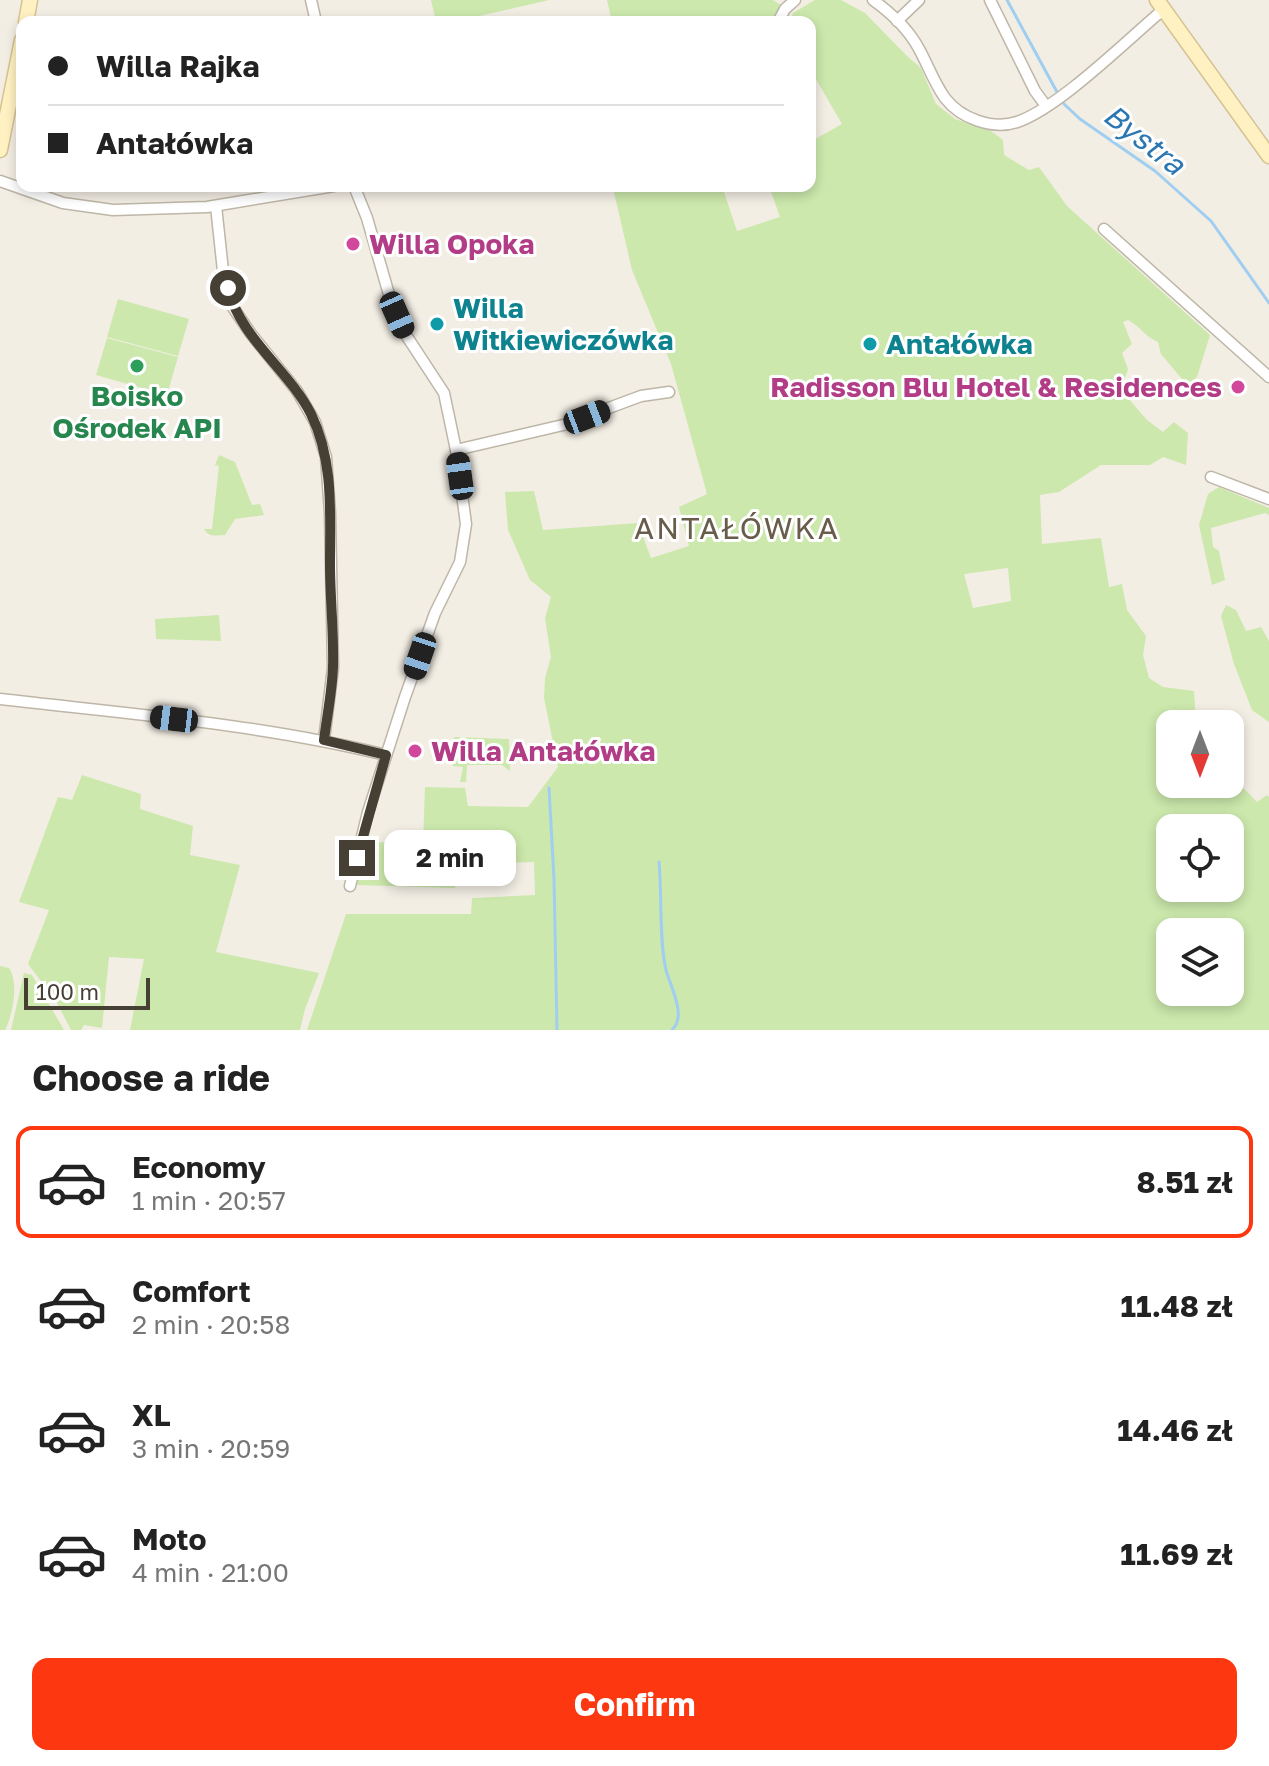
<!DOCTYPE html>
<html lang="en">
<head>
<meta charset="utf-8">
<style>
	body { margin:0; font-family:"Golos Text",sans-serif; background:#f2f2f2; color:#222; height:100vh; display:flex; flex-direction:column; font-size:30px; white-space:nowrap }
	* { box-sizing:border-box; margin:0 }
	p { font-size:26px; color:#767676 }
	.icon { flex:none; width:44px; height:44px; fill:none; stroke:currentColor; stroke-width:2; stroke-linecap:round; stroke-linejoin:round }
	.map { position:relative; height:1030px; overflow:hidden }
	.side { display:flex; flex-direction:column; background:#fff; flex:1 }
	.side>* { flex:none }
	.hud { position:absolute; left:16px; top:16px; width:800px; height:176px; border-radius:16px; box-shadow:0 4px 12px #0003; display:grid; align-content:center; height:176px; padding:0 32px; background:#fff }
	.needle { width:52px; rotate:180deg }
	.tools { position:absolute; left:1156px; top:710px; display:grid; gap:16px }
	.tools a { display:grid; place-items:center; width:88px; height:88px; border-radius:16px; background:#fff; box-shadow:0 4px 12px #0003; font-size:40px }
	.scale { position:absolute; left:24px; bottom:20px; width:126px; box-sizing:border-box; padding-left:8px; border:4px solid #453f34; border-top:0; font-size:22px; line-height:28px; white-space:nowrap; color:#453f34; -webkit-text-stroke:6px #fff; paint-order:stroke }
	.end { position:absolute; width:36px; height:36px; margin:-18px; border:10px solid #453f34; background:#fff; box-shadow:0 0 0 4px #fff }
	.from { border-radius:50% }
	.bubble { position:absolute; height:56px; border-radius:16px; background:#fff; box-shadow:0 4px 12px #0003; font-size:26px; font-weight:700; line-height:56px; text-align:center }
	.car { position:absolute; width:24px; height:48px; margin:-24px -12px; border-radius:10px; box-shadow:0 0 6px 2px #0007; background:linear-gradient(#222 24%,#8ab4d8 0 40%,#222 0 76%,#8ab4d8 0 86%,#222 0) }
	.hud b { display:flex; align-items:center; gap:28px; height:76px; font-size:30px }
	.hud b+b { border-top:2px solid #e0e0e0 }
	.hud i { width:20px; height:20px; background:#222 }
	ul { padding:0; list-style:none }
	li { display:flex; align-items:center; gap:24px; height:112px; margin:0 16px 12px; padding:0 16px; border:4px solid transparent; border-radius:16px }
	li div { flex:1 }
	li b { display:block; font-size:30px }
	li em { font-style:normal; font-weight:700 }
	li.on { border-color:#fd3811 }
	li>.icon { width:72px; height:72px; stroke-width:1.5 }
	h2 { padding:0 32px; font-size:36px; line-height:96px }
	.primary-button { display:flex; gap:16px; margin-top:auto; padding:16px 32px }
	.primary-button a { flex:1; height:92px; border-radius:16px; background:#fd3811; color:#fff; font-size:32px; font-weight:700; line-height:92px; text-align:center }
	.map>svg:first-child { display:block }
	.green { fill:#cce8ac; fill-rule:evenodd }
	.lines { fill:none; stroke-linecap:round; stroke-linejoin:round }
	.stream { stroke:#9fcef1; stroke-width:3 }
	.street-casing { stroke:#beb6a7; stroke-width:13 }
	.secondary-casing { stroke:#d4c393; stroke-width:17 }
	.street { stroke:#fff; stroke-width:10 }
	.secondary { stroke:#fff1c2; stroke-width:14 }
	.route { stroke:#453f34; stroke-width:10 }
	.hotel-dot { fill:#d1479c; stroke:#fff; stroke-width:3 }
	.culture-dot { fill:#0f9aa8; stroke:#fff; stroke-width:3 }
	.leisure-dot { fill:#2e9e5b; stroke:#fff; stroke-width:3 }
	.labels { text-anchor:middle; stroke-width:6; stroke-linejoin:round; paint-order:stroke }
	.hotel-label { font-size:28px; font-weight:bold; fill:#b23c85; stroke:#fff; text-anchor:start }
	.culture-label { font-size:28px; font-weight:bold; fill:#0d838f; stroke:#fff; text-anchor:start }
	.leisure-label { font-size:28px; font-weight:bold; fill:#27864d; stroke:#fff }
	.water-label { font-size:30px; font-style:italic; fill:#2c77b2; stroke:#fff }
	.neighbourhood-label { font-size:30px; letter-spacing:2px; fill:#685d4b; stroke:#fff }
</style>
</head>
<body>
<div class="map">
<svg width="1269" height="1030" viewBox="0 0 1269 1030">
	<rect width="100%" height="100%" fill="#f3eee4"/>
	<g class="green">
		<polygon points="431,0 549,0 466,19 466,22 436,22"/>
		<polygon points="607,0 773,0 781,5 771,22 612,22"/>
		<path d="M815 0H841L865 13 907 56 921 68 936 104 955 119 991 131 1003 140 1004 155 1029 170 1039 167 1067 206 1210 335 1197 377 1187 385 1161 354 1158 342C1144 336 1140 326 1128 320L1123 322 1132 344 1122 353 1128 369 1121 390 1147 420 1163 432 1174 422 1188 433 1186 465 1163 457 1150 465H1101L1059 492 1040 495 1042 544 1101 538 1109 587 1122 584 1127 610 1146 636 1143 655 1149 678 1163 687 1194 691 1196 724H1170V784H1230V774L1257 802 1267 795 1269 797V1030H307L346 914H471L472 898 535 895 534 862 457 864 455 888 357 885 364 842 423 843 425 787 465 788 468 806 528 807 558 767 544 698 545 678 551 657 545 618 551 597 530 580 508 530 505 492 534 491 543 530 638 523 651 558 689 546 679 507 707 494 671 364 632 270 613 188 722 186 737 231 780 217 769 186H810V142L842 124 810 69V22H790L793 13ZM1008 568 1011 601 973 608 964 574ZM1170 828H1230V888H1170ZM1170 932H1230V992H1170Z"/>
		<polygon points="118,299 189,319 178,356 107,337"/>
		<polygon points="107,338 178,357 167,395 96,375"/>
		<path d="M219 455 235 462 252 505 260 504 264 515 235 519 225 535C217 535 209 538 204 529H212L219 466 215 465Z"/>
		<polygon points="1219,487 1269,508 1269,515 1265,513 1211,528 1213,547 1219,551 1225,580 1212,585 1199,525 1208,494"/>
		<polygon points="1226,605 1236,610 1246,631 1261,627 1269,641 1269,722 1252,710 1234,664 1221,616"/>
		<polygon points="219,615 221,641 156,639 155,619"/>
		<polygon points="454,737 509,739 510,771 502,765 467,765 466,782 460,782 463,767 453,766"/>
		<polygon points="82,775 141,794 140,809 193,826 190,855 240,865 216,952 319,973 305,1009 300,1030 130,1030 144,959 109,957 102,1028 84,1025 81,1030 71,1030 56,1001 28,964 49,910 19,902 58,797 72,800"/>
		<path d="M0 966 9 968C19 983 13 1014 5 1030H0Z"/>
		<polygon points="24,973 32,975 64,1030 11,1030"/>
	</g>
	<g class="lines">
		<g class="stream">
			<polyline points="1007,0 1063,103 1080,119 1155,171 1211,221 1269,303"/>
			<polyline points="549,788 554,879 557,1030"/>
			<path d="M659 862C662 893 659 942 666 970 671 988 687 1016 672 1030"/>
		</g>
		<g class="street-casing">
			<g id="street">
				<polyline points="311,0 316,22"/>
				<path d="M873 0C891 13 909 30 919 49 928 65 934 83 945 98 961 119 993 130 1017 122 1059 108 1128 39 1164 9"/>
				<polyline points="990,0 1035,91 1046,106"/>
				<polyline points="897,21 919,0"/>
				<polyline points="778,22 785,9 795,0"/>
				<polyline points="0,181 63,203 113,210 207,207 334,186"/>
				<polyline points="216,206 223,271 232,306 251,334 297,391 315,422 326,457 330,513 333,668 324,740"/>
				<polyline points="1104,229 1269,377"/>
				<polyline points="456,450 563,425 641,396 669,392"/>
				<polyline points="1211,477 1269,499"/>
				<path d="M0 699C129 714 260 724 386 755"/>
				<polyline points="350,886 368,812 405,697 435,613 460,562 466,524 456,450 444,393 404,332 390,298 367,218 354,186"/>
			</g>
		</g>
		<g class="secondary-casing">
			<g id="secondary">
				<polyline points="1157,0 1269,156"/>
				<polyline points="26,22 30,0"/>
				<polyline points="0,150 22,40"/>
			</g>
		</g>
		<use href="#street" class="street"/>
		<use href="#secondary" class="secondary"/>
	</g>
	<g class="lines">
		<path class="route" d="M228 288C240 338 288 369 311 414 334 461 330 513 330 564 330 598 334 633 333 667 332 692 327 716 324 740L386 755 357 858"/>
	</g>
	<g class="hotel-dot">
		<circle cx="353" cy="244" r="8"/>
		<circle cx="1238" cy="387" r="8"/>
		<circle cx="415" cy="751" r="8"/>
	</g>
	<g class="culture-dot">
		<circle cx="437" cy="324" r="8"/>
		<circle cx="870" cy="344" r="8"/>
	</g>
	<circle class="leisure-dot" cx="137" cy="366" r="8"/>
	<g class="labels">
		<g class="hotel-label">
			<text x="369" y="254">Willa Opoka</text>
			<text x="1222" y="397" text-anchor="end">Radisson Blu Hotel &amp; Residences</text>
			<text x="431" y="761">Willa Antałówka</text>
		</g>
		<g class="culture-label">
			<text x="453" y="318">Willa<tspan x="453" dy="32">Witkiewiczówka</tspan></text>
			<text x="886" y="354">Antałówka</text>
		</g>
		<g class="leisure-label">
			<text x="137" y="406">Boisko<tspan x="137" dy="32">Ośrodek API</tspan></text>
		</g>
		<g class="water-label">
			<text transform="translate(1144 140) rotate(38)" y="10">Bystra</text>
		</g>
		<g class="neighbourhood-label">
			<text x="737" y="539">ANTAŁÓWKA</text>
		</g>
	</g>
</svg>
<div class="tools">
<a><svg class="needle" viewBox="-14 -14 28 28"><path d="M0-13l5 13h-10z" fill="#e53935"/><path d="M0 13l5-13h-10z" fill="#767676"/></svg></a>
<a><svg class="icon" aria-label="locate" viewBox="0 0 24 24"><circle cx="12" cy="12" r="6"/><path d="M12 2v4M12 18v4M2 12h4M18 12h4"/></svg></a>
<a><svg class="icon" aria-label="layers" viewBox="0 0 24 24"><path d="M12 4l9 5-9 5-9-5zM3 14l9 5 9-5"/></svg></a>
</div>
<div class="scale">100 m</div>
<i class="end from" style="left:228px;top:288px"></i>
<i class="end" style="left:357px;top:858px"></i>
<div class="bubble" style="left:384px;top:830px;width:132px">2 min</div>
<i class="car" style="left:397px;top:315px;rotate:156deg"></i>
<i class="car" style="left:587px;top:417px;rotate:69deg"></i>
<i class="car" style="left:460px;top:476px;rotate:352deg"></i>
<i class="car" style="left:420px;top:656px;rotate:199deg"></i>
<i class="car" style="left:174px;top:719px;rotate:277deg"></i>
<div class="hud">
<b><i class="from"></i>Willa Rajka</b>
<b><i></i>Antałówka</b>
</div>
</div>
<section class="side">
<h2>Choose a ride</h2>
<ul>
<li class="on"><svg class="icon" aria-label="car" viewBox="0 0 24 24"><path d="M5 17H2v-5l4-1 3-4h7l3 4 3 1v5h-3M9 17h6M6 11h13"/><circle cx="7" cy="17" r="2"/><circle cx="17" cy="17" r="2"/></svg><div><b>Economy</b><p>1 min · 20:57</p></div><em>8.51 zł</em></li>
<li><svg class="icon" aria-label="car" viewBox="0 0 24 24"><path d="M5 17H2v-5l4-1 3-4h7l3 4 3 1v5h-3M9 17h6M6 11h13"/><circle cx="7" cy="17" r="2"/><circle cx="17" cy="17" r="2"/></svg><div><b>Comfort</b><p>2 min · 20:58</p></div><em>11.48 zł</em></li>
<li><svg class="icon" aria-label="car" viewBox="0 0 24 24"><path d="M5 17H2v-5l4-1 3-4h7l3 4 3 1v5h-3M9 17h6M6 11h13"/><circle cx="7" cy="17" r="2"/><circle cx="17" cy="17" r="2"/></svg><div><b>XL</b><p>3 min · 20:59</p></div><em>14.46 zł</em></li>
<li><svg class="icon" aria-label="car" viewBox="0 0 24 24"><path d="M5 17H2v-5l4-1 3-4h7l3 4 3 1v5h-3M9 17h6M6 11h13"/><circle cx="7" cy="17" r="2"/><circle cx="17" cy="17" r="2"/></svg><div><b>Moto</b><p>4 min · 21:00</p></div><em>11.69 zł</em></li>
</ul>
<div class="primary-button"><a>Confirm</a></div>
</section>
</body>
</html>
